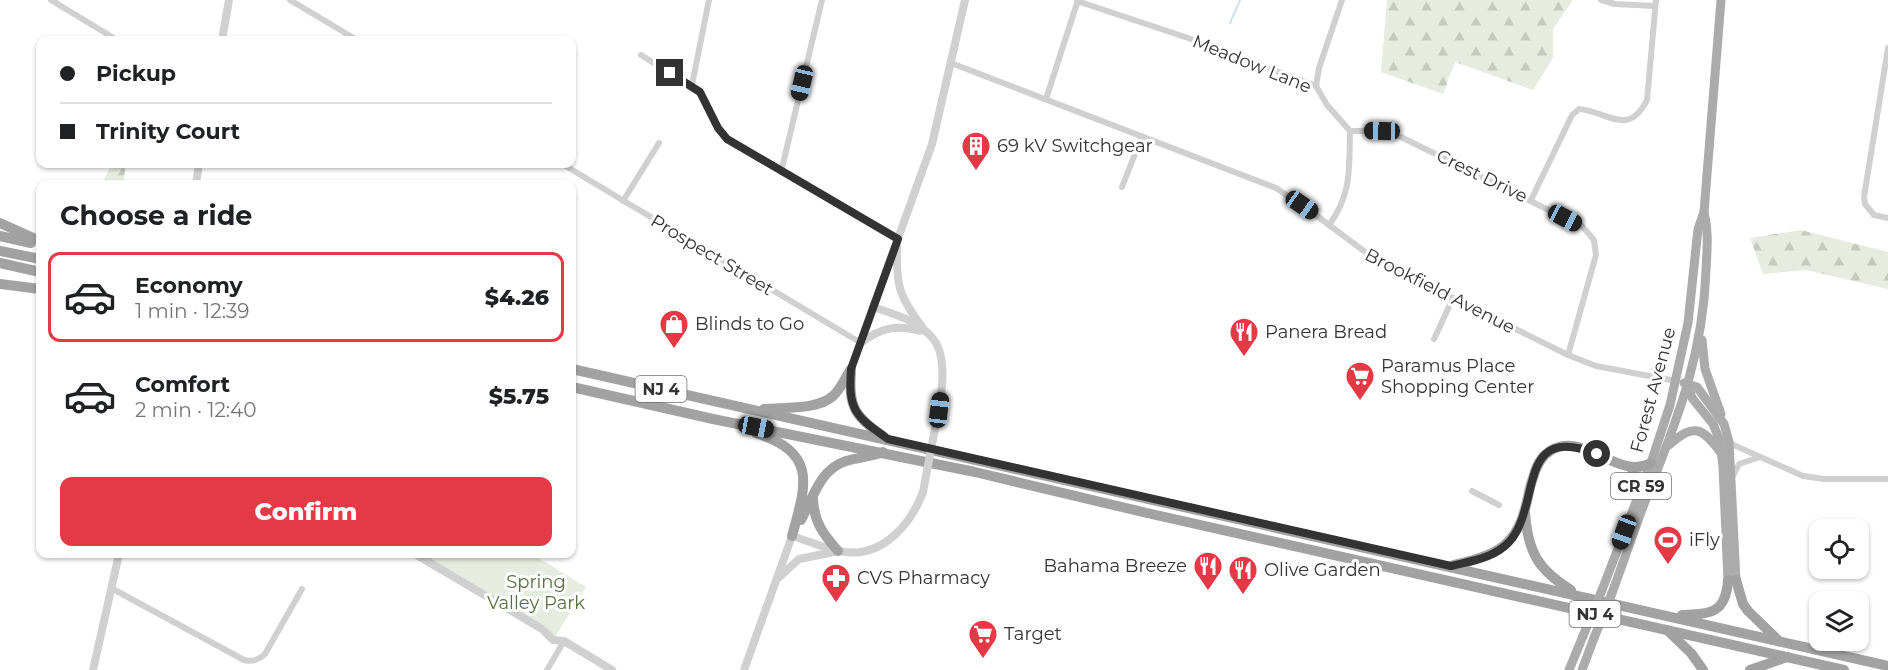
<!DOCTYPE html>
<html lang="en">
<head>
<meta charset="utf-8">
<style>
	body { margin:0; font-family:Montserrat,sans-serif; background:#f6f6f6; color:#202124; height:100vh; display:flex; flex-direction:column; font-size:22px; white-space:nowrap }
	* { box-sizing:border-box; margin:0 }
	p { font-size:20px; color:#757577 }
	.icon { flex:none; width:33px; height:33px; fill:none; stroke:currentColor; stroke-width:2; stroke-linecap:round; stroke-linejoin:round }
	.map { position:relative; flex:1; overflow:hidden }
	.details { position:absolute; left:36px; top:180px; width:540px; height:378px; display:flex; flex-direction:column; background:#fff; border-radius:12px; box-shadow:0 2px 4px #0004 }
	.details>* { flex:none }
	.guide { position:absolute; left:36px; top:36px; width:540px; height:132px; border-radius:12px; box-shadow:0 2px 4px #0004; display:grid; align-content:center; height:132px; padding:0 24px; background:#fff }
	.buttons { position:absolute; left:1809px; top:519px; display:grid; gap:12px }
	.buttons a { display:grid; place-items:center; width:60px; height:60px; border-radius:12px; background:#fff; box-shadow:0 2px 4px #0004; font-size:30px }
	.end { position:absolute; width:27px; height:27px; margin:-14px; border:8px solid #333; background:#fff; box-shadow:0 0 0 3px #fff }
	.from { border-radius:50% }
	.car { position:absolute; width:18px; height:36px; margin:-18px -9px; border-radius:8px; box-shadow:0 0 4px 2px #0007; background:linear-gradient(#222 24%,#8ab4d8 0 40%,#222 0 76%,#8ab4d8 0 86%,#222 0) }
	.guide b { display:flex; align-items:center; gap:21px; height:57px; font-size:22px }
	.guide b+b { border-top:2px solid #e0e0e0 }
	.guide i { width:15px; height:15px; background:#202124 }
	ul { padding:0; list-style:none }
	li { display:flex; align-items:center; gap:18px; height:90px; margin:0 12px 9px; padding:0 12px; border:3px solid transparent; border-radius:12px }
	li div { flex:1 }
	li b { display:block; font-size:22px }
	li em { font-style:normal; font-weight:800 }
	li.on { border-color:#e63946 }
	li>.icon { width:54px; height:54px; stroke-width:1.5 }
	h2 { padding:0 24px; font-size:27px; line-height:72px }
	.action { display:flex; gap:12px; margin-top:auto; padding:12px 24px }
	.action a { flex:1; height:69px; border-radius:12px; background:#e63946; color:#fff; font-size:24px; font-weight:800; line-height:69px; text-align:center }
	.map>svg:first-child { display:block }
	.forest { fill:url(#forest-firs) }
	.green { fill:#e6ecdf }
	.lines { fill:none; stroke-linecap:round; stroke-linejoin:round }
	.stream { stroke:#cfe2ee; stroke-width:2 }
	.minor { stroke:#d0d0d0; stroke-width:6 }
	.tertiary { stroke:#d0d0d0; stroke-width:8 }
	.primary { stroke:#ababab; stroke-width:9 }
	.trunk { stroke:#a2a2a2; stroke-width:10 }
	.tertiary-bridge { stroke:#d0d0d0; stroke-width:8 }
	.primary-bridge { stroke:#ababab; stroke-width:9 }
	.route { stroke:#333; stroke-width:8 }
	.labels { text-anchor:middle; stroke-width:6; stroke-linejoin:round; paint-order:stroke }
	.shield { fill:#fff; stroke:#707070; stroke-width:1.5 }
	.shield-label { font-size:16px; font-weight:bold; fill:#333 }
	.street-label { font-size:18px; fill:#333; stroke:#fff }
	.poi-label { font-size:18px; fill:#333; stroke:#fff; text-anchor:start }
	.park-label { font-size:18px; fill:#56703f; stroke:#fff }
</style>
</head>
<body>
<div class="map">
<svg width="1888" height="670" viewBox="0 0 1888 670">
	<defs>
		<pattern id="forest-firs" width="22" height="20" patternUnits="userSpaceOnUse" patternTransform="scale(1.5)"><rect width="22" height="20" fill="#e6ecdf"/><path d="M5 1l3.5 6h-7zM16 11l3.5 6h-7z" fill="#c6cbc0"/></pattern>
	</defs>
	<rect width="100%" height="100%" fill="#fff"/>
	<g class="forest">
		<polygon points="1387,0 1573,0 1553,29 1553,58 1533,90 1455,62 1443,94 1381,72"/>
		<polygon points="107,164 126,164 123,184 102,184 110,167"/>
		<polygon points="1801,230 1888,252 1888,289 1806,270 1763,274 1750,238"/>
	</g>
	<polygon class="green" points="413,554 532,554 586,587 553,640"/>
	<g class="lines">
		<polyline class="stream" points="1230,23 1240,0"/>
		<g class="minor">
			<polyline points="51,0 117,40"/>
			<polyline points="290,0 357,40"/>
			<polyline points="1601,0 1615,4 1655,6"/>
			<path d="M1077 1 1194 40 1316 86 1327 105 1350 131C1349 168 1352 194 1329 225"/>
			<polyline points="1888,48 1864,197 1865,204 1874,215 1888,218"/>
			<polyline points="641,55 700,92 718,128 727,139 898,239"/>
			<polyline points="951,63 1276,188 1317,216 1376,260 1568,355 1596,366 1676,381"/>
			<polyline points="692,85 709,0"/>
			<polyline points="1316,86 1319,68 1342,0"/>
			<polyline points="1046,99 1078,0"/>
			<polyline points="1350,131 1382,131 1401,137 1583,227 1594,240 1596,255 1568,355"/>
			<polyline points="564,165 861,343"/>
			<polyline points="781,172 822,0"/>
			<polyline points="1122,187 1142,136"/>
			<path d="M1531 200 1572 115 1579 109C1607 111 1628 138 1647 100L1656 0"/>
			<polyline points="623,201 659,143"/>
			<polyline points="1434,339 1453,298"/>
			<polyline points="1727,442 1803,476 1824,479 1888,479"/>
			<polyline points="1733,476 1739,464 1760,457"/>
			<polyline points="1472,491 1499,505"/>
			<path d="M111 588 244 660C253 662 258 660 265 654L302 589"/>
			<polyline points="547,670 564,641"/>
		</g>
		<g class="tertiary">
			<polyline points="222,40 229,0"/>
			<polyline points="196,184 199,164"/>
			<path d="M897 247C896 286 899 296 922 327"/>
			<path d="M873 307C894 314 920 321 934 340 951 363 938 413 933 439"/>
			<path d="M862 342C881 328 897 324 920 331"/>
			<polyline points="851,369 932,144 965,0"/>
			<polyline points="415,554 542,629 553,640 564,641 612,670"/>
			<polyline points="777,579 799,559 834,552"/>
			<polyline points="93,670 119,554"/>
			<path d="M744 670 792 536C809 541 827 550 845 552 883 557 911 524 923 492"/>
		</g>
		<g class="primary">
			<polyline points="1702,340 1705,369 1721,414"/>
			<polyline points="1684,383 1697,387 1724,424 1729,442 1736,580"/>
			<polyline points="1688,385 1692,398 1713,424 1720,441 1723,467 1728,580"/>
			<path d="M1669 445C1694 422 1703 428 1721 453"/>
			<polyline points="1602,590 1651,463 1670,405 1688,323 1698,229 1704,212 1721,0"/>
			<path d="M1612 593C1625 558 1637 521 1651 486 1680 413 1703 351 1706 271 1707 250 1709 232 1704 212"/>
			<polyline points="1569,670 1583,636"/>
			<polyline points="1582,670 1594,638"/>
		</g>
		<g class="trunk">
			<polyline points="0,223 40,241"/>
			<polyline points="0,236 31,243"/>
			<polyline points="0,251 40,259"/>
			<polyline points="0,263 40,272"/>
			<polyline points="0,284 40,289"/>
			<polyline points="572,369 1888,666"/>
			<path d="M851 372C848 406 855 417 883 436"/>
			<polyline points="572,387 713,419 975,472 1147,513 1844,670"/>
			<path d="M764 409C783 407 818 410 833 396 841 389 845 378 851 369"/>
			<path d="M756 433C818 453 806 485 792 536"/>
			<polyline points="1631,467 1636,479 1638,493"/>
			<path d="M813 499C814 522 823 534 838 551"/>
			<path d="M1525 513C1528 552 1538 570 1571 590"/>
			<path d="M801 520C813 498 820 469 846 461 859 457 871 457 883 452"/>
			<path d="M1454 565C1490 557 1515 549 1525 509 1528 499 1529 488 1533 478 1536 467 1540 457 1550 451 1584 430 1618 481 1651 463"/>
			<polyline points="1736,580 1743,604 1748,611 1777,639"/>
			<path d="M1682 615C1711 614 1726 613 1728 580"/>
			<polyline points="1668,631 1691,653 1703,670"/>
			<polyline points="1750,670 1787,657"/>
		</g>
		<polyline class="tertiary-bridge" points="923,492 933,439"/>
		<g class="primary-bridge">
			<polyline points="1583,636 1602,590"/>
			<polyline points="1594,638 1612,593"/>
		</g>
	</g>
	<g class="lines">
		<path class="route" d="M670 73 700 92 718 128 727 139 898 239 851 369C848 410 855 416 888 439L1451 566C1471 561 1495 558 1510 541 1542 503 1516 422 1597 454"/>
	</g>
	<defs>
		<g id="building-pin" transform="scale(1.5)"><path d="M0 17L-7.5 6A9.5 9.5 0 1 1 7.5 6Z" fill="#e63946" stroke="#fff"/><path d="M-4-6H4V6H1V3H-1V6H-4ZM-2.5-4.3h1.7v1.8h-1.7ZM.8-4.3h1.7v1.8H.8ZM-2.5-1h1.7V.8h-1.7ZM.8-1h1.7V.8H.8Z" fill="#fff"/></g>
		<g id="shop-pin" transform="scale(1.5)"><path d="M0 17L-7.5 6A9.5 9.5 0 1 1 7.5 6Z" fill="#e63946" stroke="#fff"/><path d="M-5-2.5h2.3a2.7 3.5 0 0 1 5.4 0H5L5.5 6h-11ZM-1.5-2.5h3a1.5 2.3 0 0 0-3 0Z" fill="#fff"/></g>
		<g id="restaurant-pin" transform="scale(1.5)"><path d="M0 17L-7.5 6A9.5 9.5 0 1 1 7.5 6Z" fill="#e63946" stroke="#fff"/><path d="M-5-6h1v4h1v-4h1v4h1v-4h1v5L-1.5 .5V6h-2V.5L-5-1ZM5-6V6H3V1.5H1.5Q1.5-4 5-6Z" fill="#fff"/></g>
		<g id="supermarket-pin" transform="scale(1.5)"><path d="M0 17L-7.5 6A9.5 9.5 0 1 1 7.5 6Z" fill="#e63946" stroke="#fff"/><path d="M-6-5.5h2.5l.6 2H6L4.5 2H-2.5L-4.4-4H-6ZM-1.5 3.2a1.3 1.3 0 1 0 .1 0ZM3 3.2a1.3 1.3 0 1 0 .1 0Z" fill="#fff"/></g>
		<g id="stadium-pin" transform="scale(1.5)"><path d="M0 17L-7.5 6A9.5 9.5 0 1 1 7.5 6Z" fill="#e63946" stroke="#fff"/><path d="M0-5a6.5 5 0 1 0 0 10a6.5 5 0 1 0 0-10ZM-3.5-1.8h7v3.6h-7Z" fill="#fff"/></g>
		<g id="pharmacy-pin" transform="scale(1.5)"><path d="M0 17L-7.5 6A9.5 9.5 0 1 1 7.5 6Z" fill="#e63946" stroke="#fff"/><path d="M-2-6h4v4h4v4h-4v4h-4v-4h-4v-4h4Z" fill="#fff"/></g>
	</defs>
	<g fill-rule="evenodd">
		<use href="#building-pin" x="976" y="146"/>
		<use href="#shop-pin" x="674" y="324"/>
		<use href="#restaurant-pin" x="1244" y="332"/>
		<use href="#supermarket-pin" x="1360" y="376"/>
		<use href="#stadium-pin" x="1668" y="540"/>
		<use href="#restaurant-pin" x="1208" y="566"/>
		<use href="#restaurant-pin" x="1243" y="570"/>
		<use href="#pharmacy-pin" x="836" y="578"/>
		<use href="#supermarket-pin" x="983" y="634"/>
	</g>
	<g class="labels">
		<g class="shield">
			<rect x="635.5" y="376" width="51" height="26" rx="4.5"/>
			<rect x="1611" y="473" width="60" height="26" rx="4.5"/>
			<rect x="1569.5" y="601" width="51" height="26" rx="4.5"/>
		</g>
		<g class="shield-label">
			<text x="661" y="395">NJ 4</text>
			<text x="1641" y="492">CR 59</text>
			<text x="1595" y="620">NJ 4</text>
		</g>
		<g class="street-label">
			<text transform="translate(1252 64) rotate(22)" y="6">Meadow Lane</text>
			<text transform="translate(1482 176) rotate(26)" y="6">Crest Drive</text>
			<text transform="translate(712 255) rotate(31)" y="6">Prospect Street</text>
			<text transform="translate(1440 291) rotate(27)" y="6">Brookfield Avenue</text>
			<text transform="translate(1653 390) rotate(-75)" y="6">Forest Avenue</text>
		</g>
		<g class="poi-label">
			<text x="997" y="152">69 kV Switchgear</text>
			<text x="695" y="330">Blinds to Go</text>
			<text x="1265" y="338">Panera Bread</text>
			<text x="1381" y="372">Paramus Place<tspan x="1381" dy="21">Shopping Center</tspan></text>
			<text x="1689" y="546">iFly</text>
			<text x="1187" y="572" text-anchor="end">Bahama Breeze</text>
			<text x="1264" y="576">Olive Garden</text>
			<text x="857" y="584">CVS Pharmacy</text>
			<text x="1004" y="640">Target</text>
		</g>
		<g class="park-label">
			<text x="536" y="588">Spring<tspan x="536" dy="21">Valley Park</tspan></text>
		</g>
	</g>
</svg>
<div class="buttons">
<a><svg class="icon" aria-label="locate" viewBox="0 0 24 24"><circle cx="12" cy="12" r="6"/><path d="M12 2v4M12 18v4M2 12h4M18 12h4"/></svg></a>
<a><svg class="icon" aria-label="layers" viewBox="0 0 24 24"><path d="M12 4l9 5-9 5-9-5zM3 14l9 5 9-5"/></svg></a>
</div>
<i class="end from" style="left:1597px;top:454px"></i>
<i class="end" style="left:670px;top:73px"></i>
<i class="car" style="left:802px;top:83px;rotate:193deg"></i>
<i class="car" style="left:1382px;top:131px;rotate:271deg"></i>
<i class="car" style="left:1302px;top:205px;rotate:125deg"></i>
<i class="car" style="left:1565px;top:218px;rotate:118deg"></i>
<i class="car" style="left:939px;top:410px;rotate:7deg"></i>
<i class="car" style="left:756px;top:427px;rotate:101deg"></i>
<i class="car" style="left:1624px;top:532px;rotate:200deg"></i>
<div class="guide">
<b><i class="from"></i>Pickup</b>
<b><i></i>Trinity Court</b>
</div>
<section class="details">
<h2>Choose a ride</h2>
<ul>
<li class="on"><svg class="icon" aria-label="car" viewBox="0 0 24 24"><path d="M5 17H2v-5l4-1 3-4h7l3 4 3 1v5h-3M9 17h6M6 11h13"/><circle cx="7" cy="17" r="2"/><circle cx="17" cy="17" r="2"/></svg><div><b>Economy</b><p>1 min · 12:39</p></div><em>$4.26</em></li>
<li><svg class="icon" aria-label="car" viewBox="0 0 24 24"><path d="M5 17H2v-5l4-1 3-4h7l3 4 3 1v5h-3M9 17h6M6 11h13"/><circle cx="7" cy="17" r="2"/><circle cx="17" cy="17" r="2"/></svg><div><b>Comfort</b><p>2 min · 12:40</p></div><em>$5.75</em></li>
</ul>
<div class="action"><a>Confirm</a></div>
</section>
</div>
</body>
</html>
